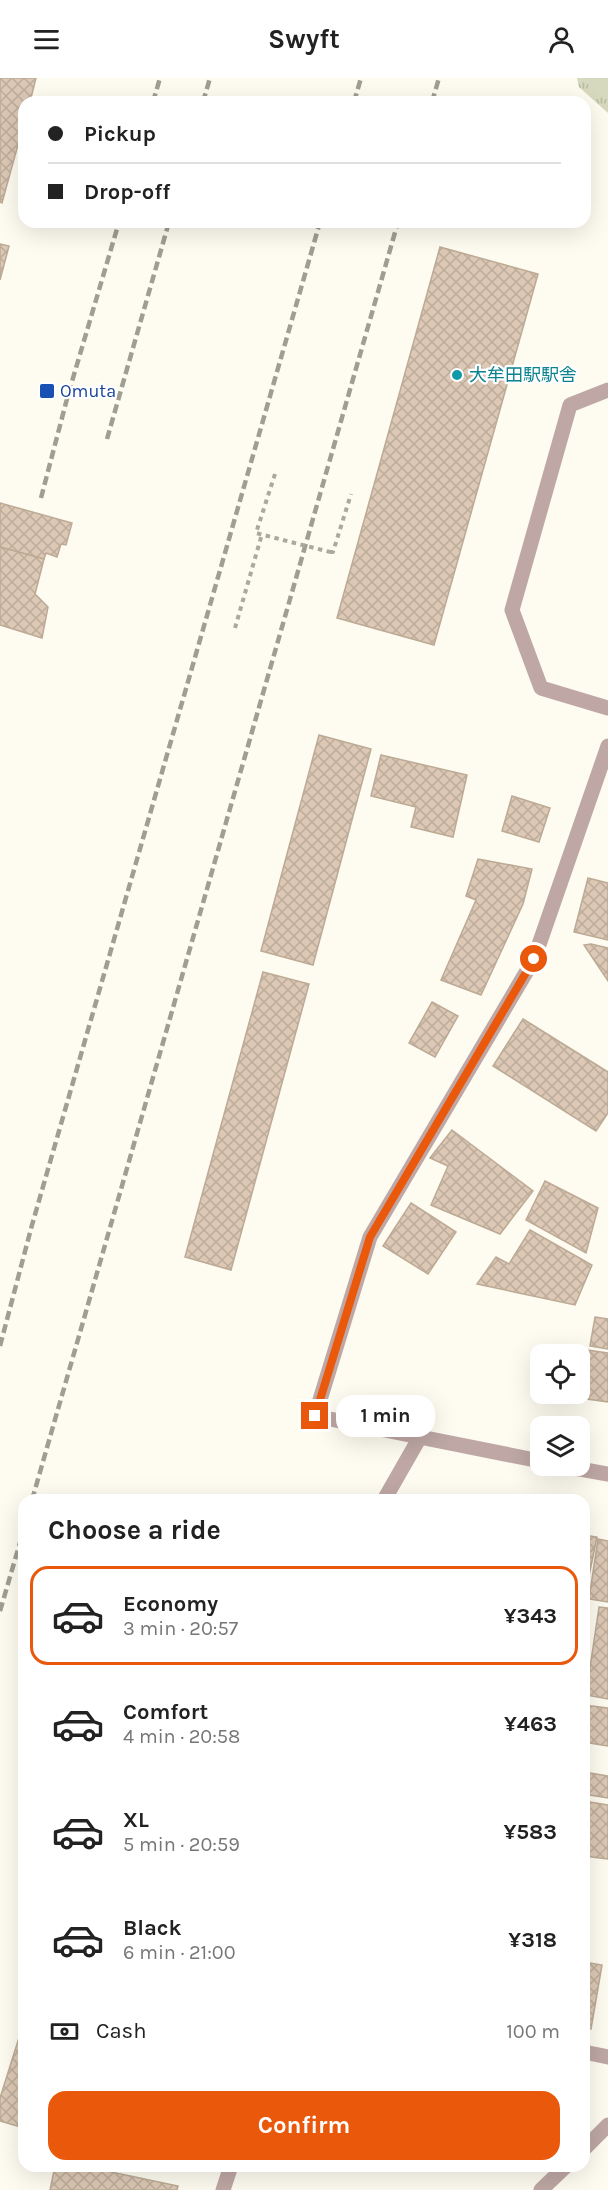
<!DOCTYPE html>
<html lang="en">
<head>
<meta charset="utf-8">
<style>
	body { margin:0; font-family:Karla,"Noto Sans JP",sans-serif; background:#f6f6f6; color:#222; height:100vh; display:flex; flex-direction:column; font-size:22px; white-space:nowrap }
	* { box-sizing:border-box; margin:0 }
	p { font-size:20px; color:#767676 }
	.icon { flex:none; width:33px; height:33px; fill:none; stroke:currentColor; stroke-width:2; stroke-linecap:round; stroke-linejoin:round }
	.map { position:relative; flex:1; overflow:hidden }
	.side { position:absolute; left:18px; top:1416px; width:572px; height:678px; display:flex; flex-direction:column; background:#fff; border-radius:18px; box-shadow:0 6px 24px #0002 }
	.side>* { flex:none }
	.hud { position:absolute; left:18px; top:18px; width:573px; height:132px; border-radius:18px; box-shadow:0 6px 24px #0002; display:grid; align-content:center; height:132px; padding:0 30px; background:#fff }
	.tools { position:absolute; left:530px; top:1266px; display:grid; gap:12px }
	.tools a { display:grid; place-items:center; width:60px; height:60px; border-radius:12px; background:#fff; box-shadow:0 6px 24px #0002; font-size:30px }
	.end { position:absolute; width:27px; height:27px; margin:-14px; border:8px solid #ea580c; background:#fff; box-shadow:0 0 0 3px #fff }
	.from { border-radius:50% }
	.bubble { position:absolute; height:42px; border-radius:18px; background:#fff; box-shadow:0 6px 24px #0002; font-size:20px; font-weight:700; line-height:42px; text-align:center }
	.hud b { display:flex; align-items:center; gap:21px; height:57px; font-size:22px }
	.hud b+b { border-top:2px solid #e0e0e0 }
	.hud i { width:15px; height:15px; background:#222 }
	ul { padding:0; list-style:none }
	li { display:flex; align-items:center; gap:18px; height:99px; margin:0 12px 9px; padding:0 18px; border:3px solid transparent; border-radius:18px }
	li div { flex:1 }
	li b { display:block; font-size:22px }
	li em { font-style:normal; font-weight:700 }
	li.on { border-color:#ea580c }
	li>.icon { width:54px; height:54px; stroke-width:1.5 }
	h2 { padding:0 30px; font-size:27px; line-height:72px }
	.pay { display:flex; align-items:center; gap:15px; height:66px; padding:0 30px; font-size:22px }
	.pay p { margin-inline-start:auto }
	.primary-button { display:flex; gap:12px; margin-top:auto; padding:12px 30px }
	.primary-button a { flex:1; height:69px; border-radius:18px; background:#ea580c; color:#fff; font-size:24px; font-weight:700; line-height:69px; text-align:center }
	header { display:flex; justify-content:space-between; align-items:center; height:78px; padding:0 30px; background:#fff; font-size:27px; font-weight:700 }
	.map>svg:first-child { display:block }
	.park { fill:url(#park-tufts) }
	.building { fill:url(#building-cross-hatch); stroke:#bcaa95; stroke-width:1.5 }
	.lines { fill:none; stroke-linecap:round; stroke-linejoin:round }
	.path { stroke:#aba89d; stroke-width:4; stroke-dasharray:4.5 4.5; stroke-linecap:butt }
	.lane { stroke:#bea7a5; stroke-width:15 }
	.street { stroke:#bea7a5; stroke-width:15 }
	.rail { stroke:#a09d92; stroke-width:4.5; stroke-dasharray:9 4.5; stroke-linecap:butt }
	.path-bridge { stroke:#aba89d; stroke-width:4; stroke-dasharray:4.5 4.5; stroke-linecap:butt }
	.route { stroke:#ea580c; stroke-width:8 }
	.culture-dot { fill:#0f9aa8; stroke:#fff; stroke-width:2 }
	.transit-dot { fill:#1a4fb4; stroke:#fff; stroke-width:2 }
	.labels { text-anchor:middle; stroke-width:4.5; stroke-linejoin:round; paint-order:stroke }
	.culture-label { font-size:18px; fill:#0d838f; stroke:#fff; text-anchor:start }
	.transit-label { font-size:18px; fill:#164399; stroke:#fff; text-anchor:start }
</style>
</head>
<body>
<header><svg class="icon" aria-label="menu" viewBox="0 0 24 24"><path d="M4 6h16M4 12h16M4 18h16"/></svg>Swyft<svg class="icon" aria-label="person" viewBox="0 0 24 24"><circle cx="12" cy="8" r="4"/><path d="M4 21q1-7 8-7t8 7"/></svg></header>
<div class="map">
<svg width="608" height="2112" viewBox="0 0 608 2112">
	<defs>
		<pattern id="park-tufts" width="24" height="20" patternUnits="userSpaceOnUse" patternTransform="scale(1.5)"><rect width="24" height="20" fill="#d7d9be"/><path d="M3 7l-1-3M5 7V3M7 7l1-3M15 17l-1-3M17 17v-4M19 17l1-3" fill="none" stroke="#b9bba3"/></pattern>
		<pattern id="building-cross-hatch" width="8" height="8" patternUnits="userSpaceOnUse" patternTransform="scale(1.5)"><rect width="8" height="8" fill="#dcc8b4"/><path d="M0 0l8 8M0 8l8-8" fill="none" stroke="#bdac9b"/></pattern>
	</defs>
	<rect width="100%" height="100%" fill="#fefbf0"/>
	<polygon class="park" points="577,0 608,0 608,35 579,9"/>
	<g class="building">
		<polygon points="0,0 36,0 30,24 24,24 24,45 2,125 0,124"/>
		<polygon points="0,166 9,168 0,202"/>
		<polygon points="440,169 538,196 434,567 337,540"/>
		<polygon points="0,425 72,445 66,467 61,466 57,479 46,475 44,481 0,469"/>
		<polygon points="0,469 44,481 35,516 48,529 42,560 0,547"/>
		<polygon points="319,657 371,671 313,887 261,873"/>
		<polygon points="381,677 467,697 453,759 411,749 416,729 371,718"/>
		<polygon points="512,718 550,730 539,764 502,753"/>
		<polygon points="478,781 532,791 523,826 481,917 441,902 476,822 466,818"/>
		<polygon points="588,800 608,805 608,862 574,854"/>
		<polygon points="591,866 608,870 608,903 584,867"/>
		<polygon points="263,894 309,906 231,1192 185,1179"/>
		<polygon points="432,924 458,938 435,979 409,965"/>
		<polygon points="523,941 608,994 608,1035 596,1053 493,988"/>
		<polygon points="452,1052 533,1113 500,1156 431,1127 448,1088 430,1080"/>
		<polygon points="545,1103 598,1130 586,1175 526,1142"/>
		<polygon points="411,1125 456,1154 428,1196 383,1168"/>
		<polygon points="530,1152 592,1187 575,1227 477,1206 496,1179 509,1186"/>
		<polygon points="595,1239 608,1241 608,1271 590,1268"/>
		<polygon points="587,1272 608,1275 608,1324 580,1320"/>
		<polygon points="584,1457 597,1459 584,1522"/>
		<polygon points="598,1461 608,1463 608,1524 589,1521"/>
		<polygon points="599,1529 608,1530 608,1621 586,1617"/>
		<polygon points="584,1627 608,1630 608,1668 584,1664"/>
		<polygon points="584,1694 608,1698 608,1720 584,1716"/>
		<polygon points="584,1723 608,1727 608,1781 584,1778"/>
		<polygon points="584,1884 602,1887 591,1951 584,1950"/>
		<polygon points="24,1944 24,2050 0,2043 0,2020"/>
		<polygon points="55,2088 83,2088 178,2108 177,2112 50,2112"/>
	</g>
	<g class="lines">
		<g class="path">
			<polyline points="275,396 256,455 283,462"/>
			<polyline points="330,474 333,474 351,416"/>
			<polyline points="235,550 262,456"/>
		</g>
		<polyline class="lane" points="608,312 570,327 512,532 541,610 608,630"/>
		<g class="street">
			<polyline points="540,1383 315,1338 370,1159 534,881 608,668"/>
			<polyline points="563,1388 608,1396"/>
			<polyline points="384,1422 420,1359"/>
			<polyline points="584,1974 608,1979"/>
			<polyline points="584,2071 608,2047"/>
			<polyline points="223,2112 231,2088"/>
			<polyline points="541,2112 566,2088"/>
		</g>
		<g class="rail">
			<polyline points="153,24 160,0"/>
			<polyline points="203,24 210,0"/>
			<polyline points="354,24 361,0"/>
			<polyline points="432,24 439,0"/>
			<polyline points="107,361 169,144"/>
			<polyline points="41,420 68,317 119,144"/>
			<polyline points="0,1268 32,1147 320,144"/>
			<polyline points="32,1422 398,144"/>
			<polyline points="0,1533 24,1451"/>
		</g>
		<polyline class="path-bridge" points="283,462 330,474"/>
	</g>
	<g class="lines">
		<polyline class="route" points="315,1338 370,1159 534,881"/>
	</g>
	<circle class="culture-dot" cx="457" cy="297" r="6"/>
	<rect class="transit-dot" x="39" y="305" width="16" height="16" rx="3"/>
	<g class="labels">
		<g class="culture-label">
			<text x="469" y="303">大牟田駅駅舎</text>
		</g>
		<g class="transit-label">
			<text x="60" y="319">Omuta</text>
		</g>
	</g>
</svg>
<div class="tools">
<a><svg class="icon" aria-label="locate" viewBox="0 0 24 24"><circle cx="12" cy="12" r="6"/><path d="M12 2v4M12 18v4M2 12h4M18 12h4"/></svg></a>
<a><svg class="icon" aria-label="layers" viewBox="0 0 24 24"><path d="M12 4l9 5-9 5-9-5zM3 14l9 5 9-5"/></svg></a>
</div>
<i class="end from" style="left:534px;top:881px"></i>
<i class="end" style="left:315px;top:1338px"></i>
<div class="bubble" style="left:336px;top:1317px;width:99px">1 min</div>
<div class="hud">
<b><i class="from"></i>Pickup</b>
<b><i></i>Drop-off</b>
</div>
<section class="side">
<h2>Choose a ride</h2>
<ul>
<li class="on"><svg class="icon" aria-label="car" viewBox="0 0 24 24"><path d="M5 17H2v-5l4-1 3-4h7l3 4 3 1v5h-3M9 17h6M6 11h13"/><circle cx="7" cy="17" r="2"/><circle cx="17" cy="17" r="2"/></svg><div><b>Economy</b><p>3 min · 20:57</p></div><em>¥343</em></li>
<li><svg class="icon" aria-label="car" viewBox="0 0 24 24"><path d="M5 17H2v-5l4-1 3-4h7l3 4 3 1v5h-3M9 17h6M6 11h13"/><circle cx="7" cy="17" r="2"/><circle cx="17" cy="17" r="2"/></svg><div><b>Comfort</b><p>4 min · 20:58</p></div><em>¥463</em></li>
<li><svg class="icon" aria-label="car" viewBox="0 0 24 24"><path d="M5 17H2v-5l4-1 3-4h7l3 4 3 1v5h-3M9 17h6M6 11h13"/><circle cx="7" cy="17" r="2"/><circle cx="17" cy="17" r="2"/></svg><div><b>XL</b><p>5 min · 20:59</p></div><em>¥583</em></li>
<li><svg class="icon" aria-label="car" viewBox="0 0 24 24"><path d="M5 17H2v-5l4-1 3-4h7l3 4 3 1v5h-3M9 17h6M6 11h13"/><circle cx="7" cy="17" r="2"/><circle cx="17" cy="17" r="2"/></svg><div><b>Black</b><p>6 min · 21:00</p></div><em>¥318</em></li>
</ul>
<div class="pay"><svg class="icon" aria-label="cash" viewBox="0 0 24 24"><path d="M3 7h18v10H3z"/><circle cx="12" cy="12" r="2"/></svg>Cash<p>100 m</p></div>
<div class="primary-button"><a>Confirm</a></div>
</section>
</div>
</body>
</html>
